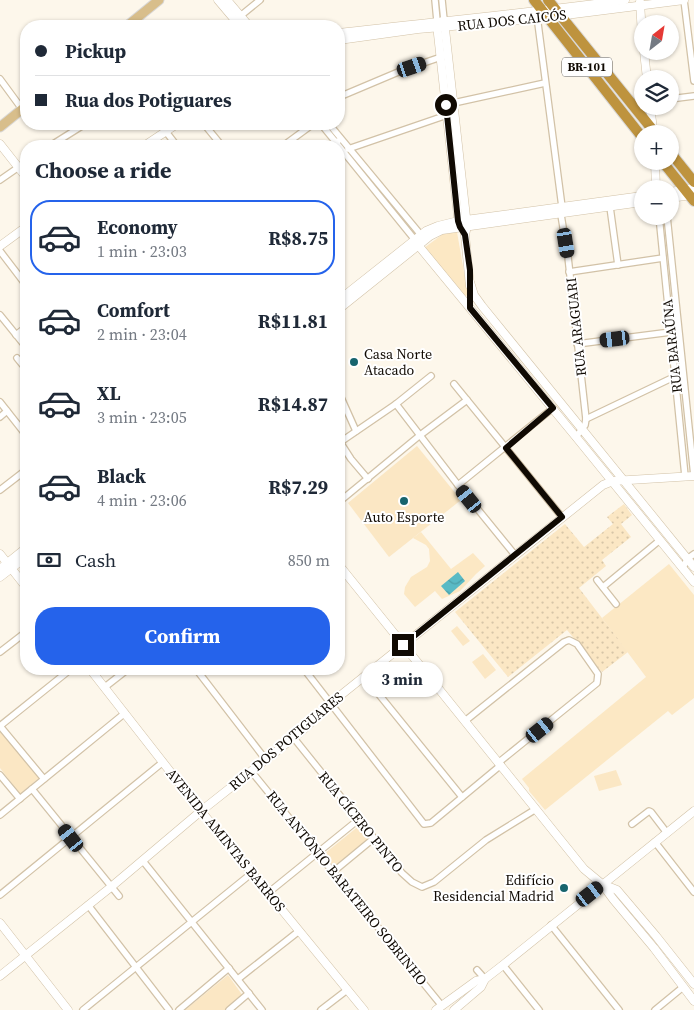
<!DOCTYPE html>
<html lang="en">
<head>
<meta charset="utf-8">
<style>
	body { margin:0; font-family:"Source Serif 4",serif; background:#f6f6f7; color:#1f2937; height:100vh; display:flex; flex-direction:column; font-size:19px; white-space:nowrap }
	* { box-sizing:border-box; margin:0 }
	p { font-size:16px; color:#747a83 }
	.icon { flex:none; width:28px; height:28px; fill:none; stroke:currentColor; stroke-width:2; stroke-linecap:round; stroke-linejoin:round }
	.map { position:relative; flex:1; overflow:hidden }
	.drawer { position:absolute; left:20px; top:140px; width:325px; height:535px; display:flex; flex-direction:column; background:#fff; border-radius:20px; box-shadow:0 1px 4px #0004 }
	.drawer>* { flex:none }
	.top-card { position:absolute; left:20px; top:20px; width:325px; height:110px; border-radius:20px; box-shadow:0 1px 4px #0004; display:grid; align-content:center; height:110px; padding:0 15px; background:#fff }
	.needle { width:32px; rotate:31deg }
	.buttons { position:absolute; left:634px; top:15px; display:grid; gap:10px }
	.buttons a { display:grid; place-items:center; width:45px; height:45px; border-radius:50%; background:#fff; box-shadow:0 1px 4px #0004; font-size:25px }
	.end { position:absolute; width:22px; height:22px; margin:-11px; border:6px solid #100a03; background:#fff; box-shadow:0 0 0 2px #fff }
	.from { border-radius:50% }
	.bubble { position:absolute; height:35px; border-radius:18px; background:#fff; box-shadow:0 1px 4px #0004; font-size:16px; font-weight:700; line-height:35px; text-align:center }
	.car { position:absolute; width:15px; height:30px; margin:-15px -8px; border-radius:6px; box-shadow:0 0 4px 1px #0007; background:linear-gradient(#222 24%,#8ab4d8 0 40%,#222 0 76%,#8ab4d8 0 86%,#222 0) }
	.top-card b { display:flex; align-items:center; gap:18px; height:48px; font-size:19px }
	.top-card b+b { border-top:1px solid #e0e1e3 }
	.top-card i { width:12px; height:12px; background:#1f2937 }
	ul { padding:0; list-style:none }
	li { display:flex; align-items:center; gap:15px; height:75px; margin:0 10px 8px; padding:0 5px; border:2px solid transparent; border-radius:20px }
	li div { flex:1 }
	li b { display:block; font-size:19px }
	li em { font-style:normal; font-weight:700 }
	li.active { border-color:#2563eb }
	li>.icon { width:45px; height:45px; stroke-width:1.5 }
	h2 { padding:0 15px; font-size:22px; line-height:60px }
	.pay { display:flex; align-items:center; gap:12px; height:55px; padding:0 15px; font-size:19px }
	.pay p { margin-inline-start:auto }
	.button { display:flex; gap:10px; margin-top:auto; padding:10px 15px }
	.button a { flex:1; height:58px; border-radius:20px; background:#2563eb; color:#fff; font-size:20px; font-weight:700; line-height:58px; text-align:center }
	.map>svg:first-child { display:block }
	.built { fill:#fce8c4 }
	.grass { fill:url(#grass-dots) }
	.park { fill:#fbe7c4 }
	.water { fill:url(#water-waves) }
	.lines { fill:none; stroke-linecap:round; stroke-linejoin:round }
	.street-casing { stroke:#d2c2a7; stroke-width:8 }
	.secondary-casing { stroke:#d2c2a7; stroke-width:9 }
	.primary-casing { stroke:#d9d8d7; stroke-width:11 }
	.highway-casing { stroke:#d9d8d7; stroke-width:12 }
	.street { stroke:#fff; stroke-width:5.5 }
	.secondary { stroke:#fff; stroke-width:8 }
	.primary { stroke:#d8be8b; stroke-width:9 }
	.highway { stroke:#be933e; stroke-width:10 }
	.route { stroke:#100a03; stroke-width:6 }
	.poi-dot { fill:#17646d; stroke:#fff; stroke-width:2 }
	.labels { text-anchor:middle; stroke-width:4; stroke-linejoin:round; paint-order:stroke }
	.shield { fill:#fff; stroke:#58544f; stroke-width:1 }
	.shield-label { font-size:12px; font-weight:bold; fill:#100a03 }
	.street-label { font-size:14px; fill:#100a03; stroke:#fff }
	.poi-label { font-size:14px; fill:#100a03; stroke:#fff; text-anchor:start }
</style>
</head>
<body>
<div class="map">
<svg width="694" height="1010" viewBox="0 0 694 1010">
	<defs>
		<pattern id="grass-dots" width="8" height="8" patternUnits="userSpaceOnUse" patternTransform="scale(1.25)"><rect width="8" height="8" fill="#fbe7c4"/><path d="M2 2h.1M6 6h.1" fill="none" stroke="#d6c5a7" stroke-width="1.8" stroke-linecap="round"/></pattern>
		<pattern id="water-waves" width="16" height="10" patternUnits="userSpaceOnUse" patternTransform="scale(1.25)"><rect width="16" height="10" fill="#59bac5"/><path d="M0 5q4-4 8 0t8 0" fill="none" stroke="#4c9fa8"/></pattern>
	</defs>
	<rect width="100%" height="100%" fill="#fdf7eb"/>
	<g class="built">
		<polygon points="457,232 468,295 462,297 424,248 443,234"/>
		<polygon points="421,532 451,569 473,553 485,566 476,574 460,591 442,599 435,591 415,607 404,594 405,587 411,577 427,567 430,561 429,549 426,545 413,538"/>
		<polygon points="669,564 694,595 694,698 672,715 668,711 545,810 529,791 529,788 522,779 646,677 602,618"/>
	</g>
	<polygon class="grass" points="624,504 632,515 621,524 631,537 602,560 606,566 579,588 628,652 602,672 567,630 508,677 455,612 565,524 584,547 613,524 607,517"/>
	<g class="park">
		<polygon points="417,446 461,500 389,557 348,503"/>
		<polygon points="457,626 470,641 463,646 451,631"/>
		<polygon points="483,654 496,670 485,679 472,662"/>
		<polygon points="0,728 40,777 20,794 0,768"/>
		<polygon points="616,770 622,785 599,791 594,776"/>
		<polygon points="360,825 372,839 335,868 324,854"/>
		<polygon points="228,975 243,996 226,1010 185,1010"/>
	</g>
	<polygon class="water" points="458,572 465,581 449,595 441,586"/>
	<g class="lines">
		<g class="street-casing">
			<g id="street">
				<polyline points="435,0 437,21"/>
				<polyline points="442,0 444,20"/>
				<polyline points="684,0 694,81"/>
				<polyline points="537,16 562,207"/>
				<polyline points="228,26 260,0"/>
				<polyline points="0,79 22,109"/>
				<polyline points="339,97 403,70 444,56"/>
				<polyline points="670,99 694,96"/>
				<polyline points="449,104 545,83"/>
				<polyline points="160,124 177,146"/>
				<polyline points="204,124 222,146"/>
				<polyline points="321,124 415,240"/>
				<polyline points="329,124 421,235"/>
				<polyline points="50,146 85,124"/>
				<polyline points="283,146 313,124"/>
				<polyline points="328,146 338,141"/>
				<polyline points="348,149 450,114"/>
				<polyline points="0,180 26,162"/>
				<polyline points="610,207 618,265"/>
				<polyline points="561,215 568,257 586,419 585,425 576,437"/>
				<polyline points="659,216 685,476"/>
				<polyline points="667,216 694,476"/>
				<polyline points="0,251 26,285"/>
				<polyline points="569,272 663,258"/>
				<polyline points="0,315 26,347"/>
				<polyline points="16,335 26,327"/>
				<polyline points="577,344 671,332"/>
				<polyline points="17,358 26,369"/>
				<polyline points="454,384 562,517"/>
				<polyline points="339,393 356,431"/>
				<polyline points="0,402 26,435"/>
				<polyline points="396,404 458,485 515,555"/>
				<polyline points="0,417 7,411"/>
				<polyline points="586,419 676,376"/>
				<polyline points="340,442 351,459 368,479"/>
				<polyline points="339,443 396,404 431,376"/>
				<polyline points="458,485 553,408"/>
				<polyline points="0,490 26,470"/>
				<polyline points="339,502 419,436 467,400"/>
				<polyline points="683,568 687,559 694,554"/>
				<polyline points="597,580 616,604"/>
				<polyline points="603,587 660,540"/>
				<polyline points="0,652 26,632"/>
				<polyline points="196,669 266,760"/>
				<polyline points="304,669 424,824 431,823 501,765"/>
				<polyline points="364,676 462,797"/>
				<polyline points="105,687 128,669"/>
				<polyline points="465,721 564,642 569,640 577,644 598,674 597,683 498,763"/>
				<polyline points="0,726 71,669"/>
				<polyline points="0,726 44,779"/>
				<polyline points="293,737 402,873 412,882 422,887 434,882 486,840 536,809"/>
				<polyline points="251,771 442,1006"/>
				<polyline points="0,775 20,799"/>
				<polyline points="32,789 119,896"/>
				<polyline points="0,815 125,713"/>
				<polyline points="632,824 649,811 651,812 667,833"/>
				<polyline points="655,842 694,892"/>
				<polyline points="143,861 262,1010"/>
				<polyline points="333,872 373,839"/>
				<polyline points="268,893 358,820"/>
				<polyline points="0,895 163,762"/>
				<polyline points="88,905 169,1010"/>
				<polyline points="551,925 619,1010"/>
				<polyline points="503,965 539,1010"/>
				<polyline points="477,970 485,979"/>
				<polyline points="238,979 299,931"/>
				<polyline points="83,1010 252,873"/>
				<polyline points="179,1010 229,968"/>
				<polyline points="229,1010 249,993"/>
				<polyline points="321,1010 347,990"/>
				<polyline points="655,1010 683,987"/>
			</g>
		</g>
		<g class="secondary-casing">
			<g id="secondary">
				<polyline points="218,0 240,26"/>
				<polyline points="227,0 249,26"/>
				<polyline points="640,2 642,35"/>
				<polyline points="444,20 467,226 465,235 470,286"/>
				<polyline points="437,25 459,225"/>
				<path d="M339 33C434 22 530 13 625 0"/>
				<polyline points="339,40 418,29 534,19 684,0"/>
				<polyline points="644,51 647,79"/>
				<polyline points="650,106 653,129"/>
				<polyline points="0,144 26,177"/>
				<polyline points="144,146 177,124"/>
				<polyline points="655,161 656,189"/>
				<polyline points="670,192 694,188"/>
				<polyline points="670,198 692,195"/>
				<polyline points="418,245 576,437 694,582"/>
				<polyline points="0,246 26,227"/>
				<polyline points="470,282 474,295 482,306 694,567"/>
				<polyline points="339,300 426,231 438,226 458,221 642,196"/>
				<polyline points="339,309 430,236 442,230 642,202"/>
				<polyline points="0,554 26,587"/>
				<polyline points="339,565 584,869 602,884 617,890 656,936 694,984"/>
				<polyline points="0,569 26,548"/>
				<polyline points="0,577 26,557"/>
				<polyline points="90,669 201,811 364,1010"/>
				<polyline points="602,884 613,899 654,948 694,1001"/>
				<polyline points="0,923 68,1010"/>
				<polyline points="0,976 111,887 201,811 302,731 331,703 603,485 613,481 694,476"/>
				<polyline points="436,1010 476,981 485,979 503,965 694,811"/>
				<polyline points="454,1010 481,987 485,979"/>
			</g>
		</g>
		<g class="primary-casing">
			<g id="primary">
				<polyline points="127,26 159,0"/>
				<polyline points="0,127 26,106"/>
			</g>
		</g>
		<g class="highway-casing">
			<g id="highway">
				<polyline points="534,0 642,137"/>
				<polyline points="548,0 656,134"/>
				<polyline points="670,152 694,182"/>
				<polyline points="662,161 694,201"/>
			</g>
		</g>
		<use href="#street" class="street"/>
		<use href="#secondary" class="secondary"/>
		<use href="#primary" class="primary"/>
		<use href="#highway" class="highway"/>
	</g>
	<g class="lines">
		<polyline class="route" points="403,645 562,517 506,448 553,408 470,308 470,270 465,235 460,227 458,221 446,105"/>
	</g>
	<g class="poi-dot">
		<circle cx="354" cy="362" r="5"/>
		<circle cx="404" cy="501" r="5"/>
		<circle cx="564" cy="888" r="5"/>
	</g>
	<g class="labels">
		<rect class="shield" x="562" y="57.5" width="50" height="19" rx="4"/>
		<g class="shield-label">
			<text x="587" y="71">BR-101</text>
		</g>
		<g class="street-label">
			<text transform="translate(512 20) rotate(-6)" y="5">RUA DOS CAICÓS</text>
			<text transform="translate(576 327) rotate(-96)" y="5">RUA ARAGUARI</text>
			<text transform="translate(672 346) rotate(-96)" y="5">RUA BARAÚNA</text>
			<text transform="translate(286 741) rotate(-40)" y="5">RUA DOS POTIGUARES</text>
			<text transform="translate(361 822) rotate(51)" y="5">RUA CÍCERO PINTO</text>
			<text transform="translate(226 840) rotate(51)" y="5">AVENIDA AMINTAS BARROS</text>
			<text transform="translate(347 888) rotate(51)" y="5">RUA ANTÔNIO BARATEIRO SOBRINHO</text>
		</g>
		<g class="poi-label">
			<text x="364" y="359">Casa Norte<tspan x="364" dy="16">Atacado</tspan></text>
			<text x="404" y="522" text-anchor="middle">Auto Esporte</text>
			<text x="554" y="885" text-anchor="end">Edifício<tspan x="554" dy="16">Residencial Madrid</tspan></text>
		</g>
	</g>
</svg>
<div class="buttons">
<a><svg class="needle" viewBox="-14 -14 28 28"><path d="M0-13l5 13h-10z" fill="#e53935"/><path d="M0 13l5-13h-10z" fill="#747a83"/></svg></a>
<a><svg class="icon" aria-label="layers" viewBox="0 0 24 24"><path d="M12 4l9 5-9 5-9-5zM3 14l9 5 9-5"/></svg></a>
<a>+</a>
<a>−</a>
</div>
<i class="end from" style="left:446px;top:105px"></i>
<i class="end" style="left:403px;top:645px"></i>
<div class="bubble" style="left:361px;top:662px;width:82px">3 min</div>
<i class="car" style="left:412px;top:67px;rotate:71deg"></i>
<i class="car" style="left:566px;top:243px;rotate:171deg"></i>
<i class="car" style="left:615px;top:339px;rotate:263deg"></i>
<i class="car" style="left:469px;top:499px;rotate:321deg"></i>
<i class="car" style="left:540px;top:730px;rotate:51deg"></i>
<i class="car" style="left:71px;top:838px;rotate:322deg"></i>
<i class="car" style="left:590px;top:894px;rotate:52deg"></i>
<div class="top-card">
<b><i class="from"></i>Pickup</b>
<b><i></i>Rua dos Potiguares</b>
</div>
<section class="drawer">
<h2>Choose a ride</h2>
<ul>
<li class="active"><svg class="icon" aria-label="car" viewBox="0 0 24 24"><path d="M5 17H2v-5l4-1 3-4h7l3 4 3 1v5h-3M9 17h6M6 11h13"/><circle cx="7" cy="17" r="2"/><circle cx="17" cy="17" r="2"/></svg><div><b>Economy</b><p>1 min · 23:03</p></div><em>R$8.75</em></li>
<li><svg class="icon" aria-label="car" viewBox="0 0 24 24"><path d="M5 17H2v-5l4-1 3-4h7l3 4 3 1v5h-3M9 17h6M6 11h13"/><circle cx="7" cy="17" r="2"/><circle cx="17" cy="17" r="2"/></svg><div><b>Comfort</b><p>2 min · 23:04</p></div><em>R$11.81</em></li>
<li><svg class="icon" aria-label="car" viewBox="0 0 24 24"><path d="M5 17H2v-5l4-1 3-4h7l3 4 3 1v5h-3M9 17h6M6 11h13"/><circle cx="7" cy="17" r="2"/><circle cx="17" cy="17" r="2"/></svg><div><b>XL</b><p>3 min · 23:05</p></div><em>R$14.87</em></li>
<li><svg class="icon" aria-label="car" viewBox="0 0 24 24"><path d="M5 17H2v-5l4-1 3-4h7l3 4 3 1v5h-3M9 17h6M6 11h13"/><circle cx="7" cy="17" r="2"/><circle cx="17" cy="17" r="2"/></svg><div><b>Black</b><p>4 min · 23:06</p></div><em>R$7.29</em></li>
</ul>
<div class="pay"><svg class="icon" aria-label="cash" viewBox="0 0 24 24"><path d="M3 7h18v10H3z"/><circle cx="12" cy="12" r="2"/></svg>Cash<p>850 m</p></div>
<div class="button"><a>Confirm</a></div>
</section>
</div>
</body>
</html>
